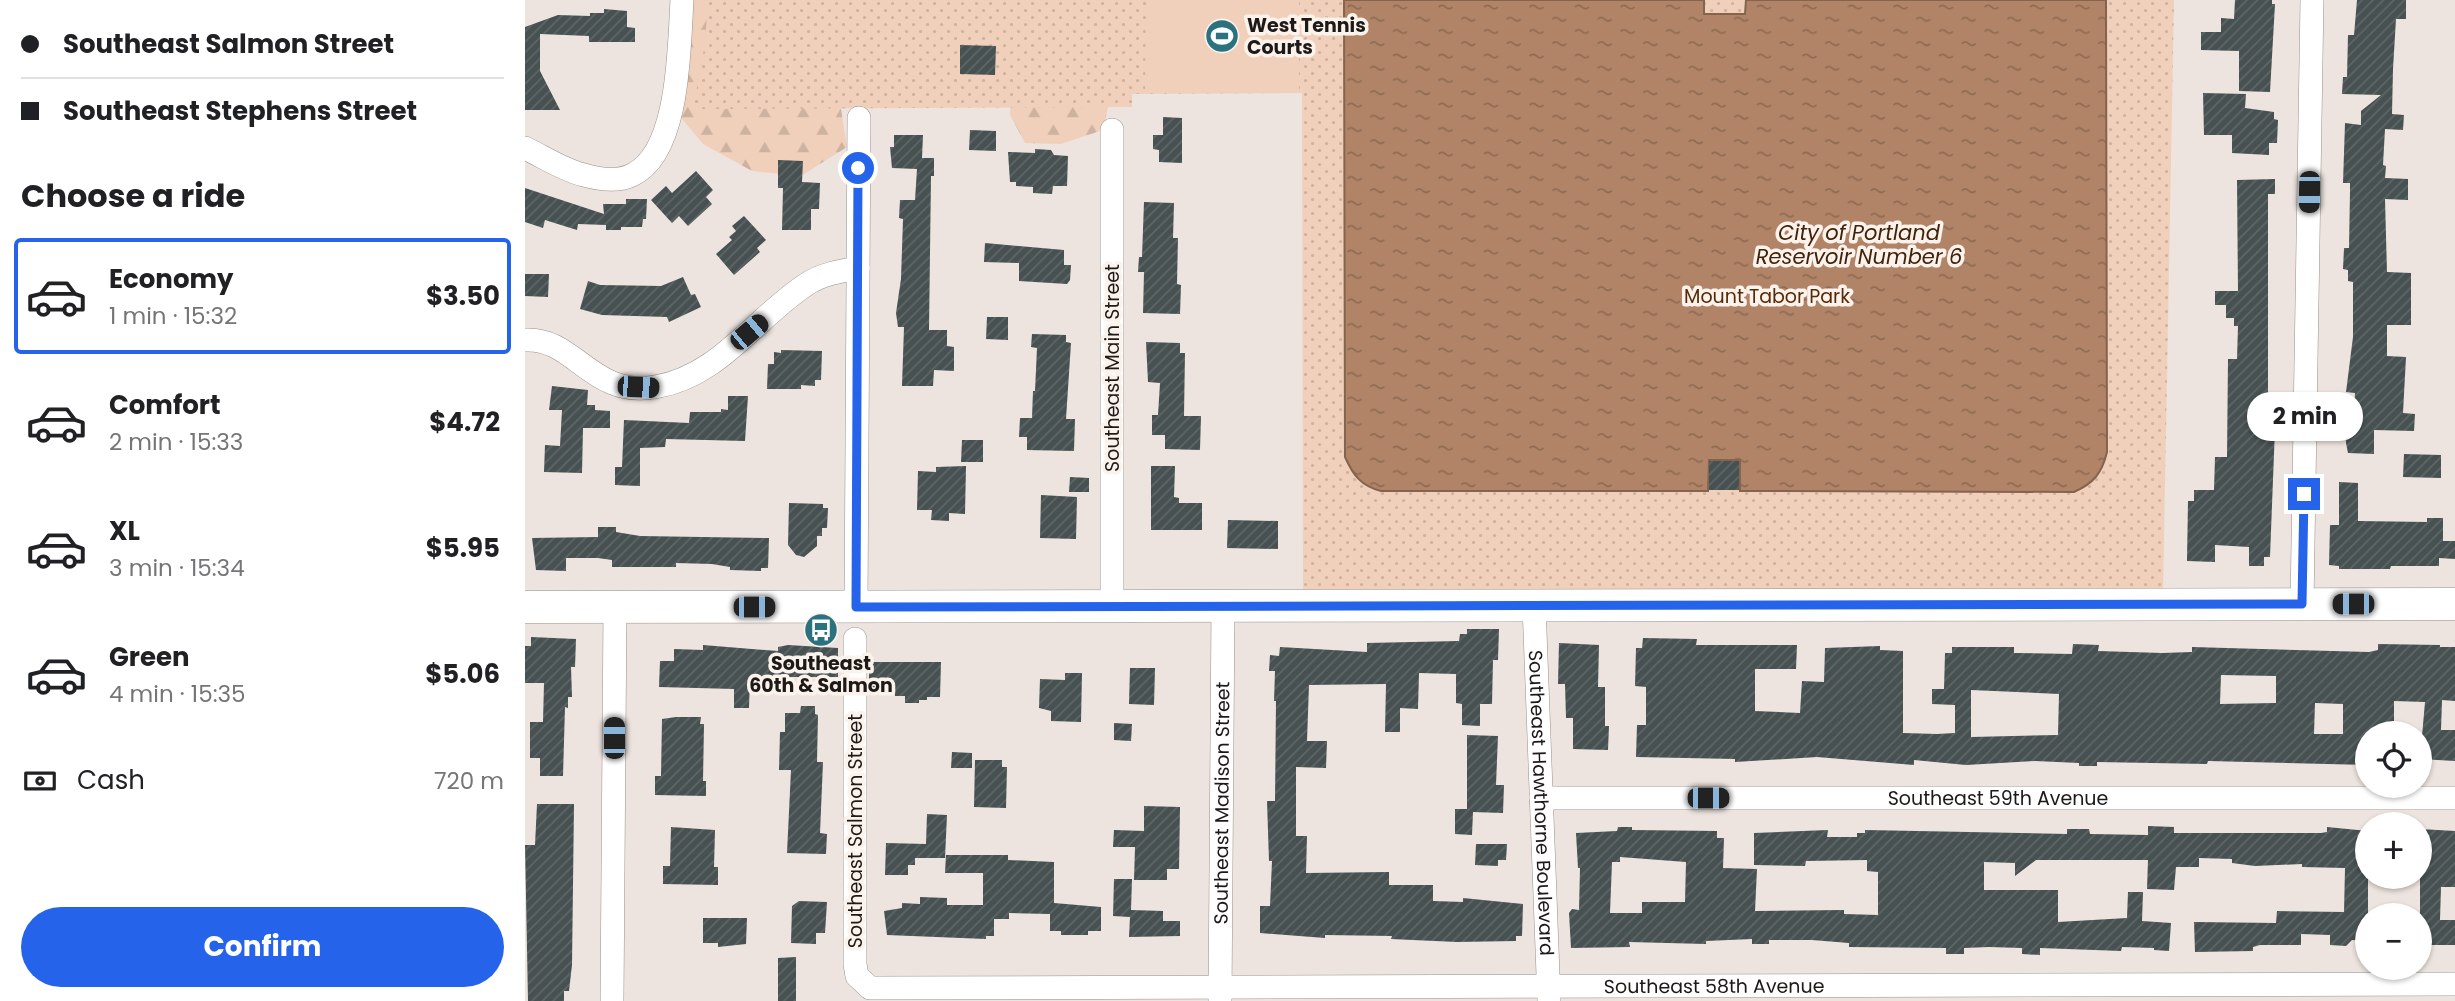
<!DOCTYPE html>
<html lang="en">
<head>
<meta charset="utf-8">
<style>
	body { margin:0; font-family:Poppins,sans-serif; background:#f6f6f6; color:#202124; height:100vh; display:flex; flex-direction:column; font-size:26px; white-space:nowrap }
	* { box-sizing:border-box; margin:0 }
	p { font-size:23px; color:#757577 }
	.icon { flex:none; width:38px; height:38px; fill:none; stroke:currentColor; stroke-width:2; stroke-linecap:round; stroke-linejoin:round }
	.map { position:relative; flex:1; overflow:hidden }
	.side { display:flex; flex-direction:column; background:#fff; width:525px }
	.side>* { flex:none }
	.guide { display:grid; align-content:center; height:154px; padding:0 21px; background:#fff }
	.tools { position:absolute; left:1830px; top:721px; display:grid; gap:14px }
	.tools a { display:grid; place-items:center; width:77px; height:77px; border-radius:50%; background:#fff; box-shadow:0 2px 5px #0004; font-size:35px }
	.end { position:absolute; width:32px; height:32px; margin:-16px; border:9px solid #2563eb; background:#fff; box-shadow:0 0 0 4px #fff }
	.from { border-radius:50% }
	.bubble { position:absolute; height:49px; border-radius:24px; background:#fff; box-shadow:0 2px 5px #0004; font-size:23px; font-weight:700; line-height:49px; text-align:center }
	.car { position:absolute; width:21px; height:42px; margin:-21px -10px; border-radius:9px; box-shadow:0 0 5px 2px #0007; background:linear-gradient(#222 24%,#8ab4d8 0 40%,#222 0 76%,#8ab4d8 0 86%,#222 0) }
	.guide b { display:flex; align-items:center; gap:24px; height:66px; font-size:26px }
	.guide b+b { border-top:2px solid #e0e0e0 }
	.guide i { width:18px; height:18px; background:#202124 }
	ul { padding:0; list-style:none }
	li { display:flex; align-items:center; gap:21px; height:116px; margin:0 14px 10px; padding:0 7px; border:4px solid transparent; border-radius:7px }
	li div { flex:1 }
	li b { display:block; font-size:26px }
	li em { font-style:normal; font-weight:700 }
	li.selected { border-color:#2563eb }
	li>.icon { width:63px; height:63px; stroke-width:1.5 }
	h2 { padding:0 21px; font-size:32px; line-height:84px }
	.pay { display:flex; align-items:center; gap:18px; height:77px; padding:0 21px; font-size:26px }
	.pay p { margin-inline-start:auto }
	.button { display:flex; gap:14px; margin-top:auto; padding:14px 21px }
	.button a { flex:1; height:80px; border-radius:42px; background:#2563eb; color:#fff; font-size:28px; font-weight:700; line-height:80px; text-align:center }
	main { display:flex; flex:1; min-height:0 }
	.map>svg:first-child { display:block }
	.forest { fill:url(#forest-firs) }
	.park { fill:url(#park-dots) }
	.pitch { fill:#f1d0bb }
	.water { fill:url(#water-ripples); stroke:#84644f; stroke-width:2 }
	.building { fill:url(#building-hatch); fill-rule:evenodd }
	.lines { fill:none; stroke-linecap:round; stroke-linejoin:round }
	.minor-casing { stroke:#98908b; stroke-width:24 }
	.secondary-casing { stroke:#98908b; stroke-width:33 }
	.minor { stroke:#fff; stroke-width:23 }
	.secondary { stroke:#fff; stroke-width:32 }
	.route { stroke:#2563eb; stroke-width:9 }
	.labels { text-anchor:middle; stroke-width:7; stroke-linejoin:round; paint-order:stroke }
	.poi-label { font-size:19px; font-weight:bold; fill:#1c1917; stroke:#fbf2ec; text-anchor:start }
	.park-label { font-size:19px; fill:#562a05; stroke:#fbf2ec }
	.street-label { font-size:19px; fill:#1c1917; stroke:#fbf2ec }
	.water-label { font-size:21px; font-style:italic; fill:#42220a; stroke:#fbf2ec }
</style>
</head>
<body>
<main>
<section class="side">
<div class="guide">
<b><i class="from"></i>Southeast Salmon Street</b>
<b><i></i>Southeast Stephens Street</b>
</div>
<h2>Choose a ride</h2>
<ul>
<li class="selected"><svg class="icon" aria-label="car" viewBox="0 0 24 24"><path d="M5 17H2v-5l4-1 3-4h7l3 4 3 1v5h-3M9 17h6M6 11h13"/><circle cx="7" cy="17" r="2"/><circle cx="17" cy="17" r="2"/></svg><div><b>Economy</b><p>1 min · 15:32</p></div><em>$3.50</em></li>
<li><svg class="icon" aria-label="car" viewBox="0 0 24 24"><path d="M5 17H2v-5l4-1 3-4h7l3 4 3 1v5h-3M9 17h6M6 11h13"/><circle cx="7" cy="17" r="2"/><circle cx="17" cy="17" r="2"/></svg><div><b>Comfort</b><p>2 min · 15:33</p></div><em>$4.72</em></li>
<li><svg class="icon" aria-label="car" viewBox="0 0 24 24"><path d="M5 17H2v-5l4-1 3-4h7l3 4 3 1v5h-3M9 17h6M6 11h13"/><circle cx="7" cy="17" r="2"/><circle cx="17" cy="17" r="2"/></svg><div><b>XL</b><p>3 min · 15:34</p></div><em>$5.95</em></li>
<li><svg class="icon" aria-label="car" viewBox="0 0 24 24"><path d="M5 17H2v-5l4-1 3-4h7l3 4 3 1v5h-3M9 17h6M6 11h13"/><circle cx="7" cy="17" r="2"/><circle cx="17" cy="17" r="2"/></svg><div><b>Green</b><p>4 min · 15:35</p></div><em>$5.06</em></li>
</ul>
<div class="pay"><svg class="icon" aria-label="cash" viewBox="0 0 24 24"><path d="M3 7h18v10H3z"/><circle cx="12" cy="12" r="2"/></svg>Cash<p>720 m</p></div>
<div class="button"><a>Confirm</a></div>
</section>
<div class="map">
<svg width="1930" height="1001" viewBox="0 0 1930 1001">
	<defs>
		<pattern id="forest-firs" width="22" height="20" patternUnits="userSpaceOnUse" patternTransform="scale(1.75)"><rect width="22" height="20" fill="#f1d0bb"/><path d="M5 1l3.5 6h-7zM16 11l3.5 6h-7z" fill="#ceb2a0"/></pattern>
		<pattern id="park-dots" width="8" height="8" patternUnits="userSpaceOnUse" patternTransform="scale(1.75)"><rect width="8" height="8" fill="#f1d0bb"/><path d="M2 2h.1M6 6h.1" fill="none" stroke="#ceb2a0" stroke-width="1.8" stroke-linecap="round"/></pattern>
		<pattern id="water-ripples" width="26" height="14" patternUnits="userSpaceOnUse" patternTransform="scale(1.75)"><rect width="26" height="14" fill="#b18467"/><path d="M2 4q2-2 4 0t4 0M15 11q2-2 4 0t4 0" fill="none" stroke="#8f6b54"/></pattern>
		<pattern id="building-hatch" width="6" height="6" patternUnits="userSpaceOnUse" patternTransform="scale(1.75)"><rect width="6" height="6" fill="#475152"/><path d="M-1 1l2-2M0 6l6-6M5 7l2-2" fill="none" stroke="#5e6667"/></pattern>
	</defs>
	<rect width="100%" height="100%" fill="#ede4df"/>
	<g class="forest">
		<polygon points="157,0 337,0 313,90 322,147 276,176 227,171 178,144 148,108 149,39 169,13"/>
		<polygon points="490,18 586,93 578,130 536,144 500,143 485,115"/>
	</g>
	<polygon class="park" points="183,0 1649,0 1638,593 778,591 777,93 607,94 607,107 168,109 180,43"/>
	<polygon class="pitch" points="621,0 774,0 774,90 620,89"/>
	<path class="water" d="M819 0H1179V14H1220L1221 0H1581L1582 452C1577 473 1569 483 1549 492L1215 491V460H1184L1183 491H856C836 486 828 475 820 457Z"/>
	<g class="building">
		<polygon points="1710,0 1747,0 1747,4 1750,4 1745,92 1714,91 1714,51 1676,50 1676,32 1696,32 1696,18 1709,19"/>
		<polygon points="1832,0 1881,0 1881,19 1871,19 1868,69 1867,114 1879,115 1878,130 1860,129 1858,165 1861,166 1860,178 1883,179 1883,200 1860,199 1862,272 1886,273 1886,325 1862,325 1862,356 1881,357 1878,413 1890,414 1889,431 1849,430 1849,454 1823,453 1821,443 1822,422 1829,422 1830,393 1821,392 1828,337 1828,282 1823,281 1823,270 1818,269 1819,248 1824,248 1825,191 1825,183 1818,183 1820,123 1836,125 1836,111 1856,95 1817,94 1818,77 1822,77 1823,35 1829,35"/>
		<polygon points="79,9 102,11 102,27 110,28 110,42 64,42 64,36 15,34 15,71 35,110 0,110 0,27 33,15 65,16 65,13 79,13"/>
		<polygon points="435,45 471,46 470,75 435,74"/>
		<polygon points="1678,93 1721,94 1720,108 1749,112 1749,119 1753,120 1752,143 1744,143 1744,155 1707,153 1707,135 1679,135"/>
		<polygon points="638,117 657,118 657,163 634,162 634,150 628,149 628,135 638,135"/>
		<polygon points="445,130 471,131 471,151 444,150"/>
		<polygon points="369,135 398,135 397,158 409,158 409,176 406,176 404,330 422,330 422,346 429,347 429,371 409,370 408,386 377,386 379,327 373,327 371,313 376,279 378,219 374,218 375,200 390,200 392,169 367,168 365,147 369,147"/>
		<polygon points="510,149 526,150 529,155 543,156 542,186 528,186 527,194 508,193 508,187 491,186 491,182 485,182 483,152 510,153"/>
		<polygon points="253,160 278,161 277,182 295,183 294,209 286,209 286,230 257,230 258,188 253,188"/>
		<polygon points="171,171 188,190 181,197 187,204 163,226 154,216 147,223 126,200 141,186 147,193"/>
		<polygon points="1750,179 1750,194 1743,194 1743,418 1745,428 1750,428 1745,557 1739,557 1739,566 1724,566 1724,547 1690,545 1690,562 1662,561 1663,501 1669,501 1669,490 1689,490 1690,457 1702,457 1703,359 1712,359 1713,326 1709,326 1709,318 1701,318 1701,305 1690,305 1690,291 1713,291 1712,180"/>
		<polygon points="0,188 79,214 78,204 101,204 101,199 122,199 121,219 118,219 117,227 96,227 96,230 81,230 81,225 53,224 52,230 20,220 18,228 0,222"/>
		<polygon points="619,202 649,203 648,238 653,238 652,284 656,285 655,314 618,313 619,272 613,272 614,257 617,257"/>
		<polygon points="219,216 241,240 232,248 235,252 209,275 191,254 207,240 204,237 211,231 207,226"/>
		<polygon points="460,243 539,250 539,265 546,265 545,280 542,284 494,281 494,263 459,262"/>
		<polygon points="0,274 24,274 23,297 0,296"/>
		<polygon points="158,277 166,295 170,294 176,307 144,322 142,317 77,315 55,309 63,281 75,285 136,286"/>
		<polygon points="462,317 483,317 483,340 461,339"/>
		<polygon points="507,334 541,335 541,342 546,343 541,419 550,419 549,451 502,450 502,437 494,437 495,418 507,418 508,391 510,391 512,348 506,347"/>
		<polygon points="621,342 655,343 655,353 660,353 659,416 676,416 675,450 640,449 640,435 627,435 627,415 633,415 635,383 623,382"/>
		<polygon points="256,350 297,351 296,380 290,380 290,386 276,385 276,389 242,389 243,364 249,364 249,352 256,353"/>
		<polygon points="27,386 63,390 62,405 70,405 70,410 85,411 85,428 58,428 57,473 19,472 20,445 35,446 37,410 24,410"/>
		<polygon points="203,396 223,396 220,441 141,439 140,447 115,448 115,486 90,485 90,467 97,467 99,420 164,423 165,412 196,412 196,409 203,410"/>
		<polygon points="437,440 458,440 458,462 436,462"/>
		<polygon points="1879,454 1916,455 1916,478 1878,477"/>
		<rect x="1184" y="461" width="30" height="29"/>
		<polygon points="441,466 440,514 424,513 424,521 406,520 407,510 392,510 393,471 411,472 411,467"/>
		<polygon points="626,466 650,466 649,497 654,498 654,503 677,503 677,530 626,530"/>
		<polygon points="545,477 564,478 564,492 544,492"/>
		<polygon points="1814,482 1833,483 1833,521 1902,522 1902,518 1918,518 1918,541 1930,541 1930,559 1914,558 1914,566 1866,566 1865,569 1814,569 1814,566 1804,565 1805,525 1814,525"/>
		<polygon points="516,495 552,497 551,539 515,538"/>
		<polygon points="264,503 298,504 298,508 303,508 302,528 297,528 297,536 292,536 292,546 279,557 271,555 263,545"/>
		<polygon points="703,520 753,521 753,549 702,548"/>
		<polygon points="73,527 91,527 91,532 115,536 244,538 243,568 236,568 236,571 205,570 205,567 187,564 151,563 151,567 87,567 87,560 73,558 41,558 41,571 11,570 7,538 73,537"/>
		<polygon points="942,629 974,629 973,660 968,660 967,704 955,704 955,726 937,725 937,704 931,703 931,674 894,673 893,709 875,708 875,732 860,732 861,684 784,685 782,741 802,741 801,768 771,767 771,836 782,836 781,873 864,872 864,885 908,885 908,901 938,902 938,898 998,904 997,936 991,936 991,941 932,942 866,939 867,936 800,935 800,938 735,933 735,906 745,906 747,861 744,861 742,801 750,801 751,701 749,701 750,671 744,671 745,655 754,656 755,647 842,652 842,643 934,641 935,634 942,634"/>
		<polygon points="6,637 51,639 50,667 46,667 47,697 43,697 43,708 40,707 38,776 15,776 15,758 5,758 5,722 18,722 19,683 0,683 0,646 6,646"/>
		<path d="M1118 638 1172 639 1171 645H1272L1271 669H1230V711L1275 713 1277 681 1299 682 1300 648 1355 646V650L1378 651V733L1412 734 1430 733V705L1407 704V689H1419L1420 653H1427V647H1489V653L1547 654 1548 644 1574 645 1573 651 1637 653 1667 652V647L1844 652 1853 650V644L1915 645V647H1930V701L1917 700 1916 730H1930V761L1895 759 1900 702 1869 701V733H1843V765L1683 761 1682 764 1572 762V766H1554V763L1510 761 1441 765 1389 760V765L1292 757 1210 762V759L1111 757 1112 725H1121V687L1110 686 1111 648H1117ZM1696 675 1751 676V703L1695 704ZM1446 690 1534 694 1533 735 1446 737ZM1790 703 1818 704V734H1789Z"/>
		<polygon points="1034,643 1074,645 1073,687 1080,687 1080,726 1084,726 1083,750 1048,749 1048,718 1041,718 1040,684 1033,684"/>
		<polygon points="178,645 253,651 253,647 263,645 313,648 313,677 225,677 224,708 209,708 209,689 134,687 135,661 149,661 149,649 178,650"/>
		<polygon points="344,662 416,662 415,697 402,697 402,700 394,700 394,703 380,703 380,696 370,696 370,692 344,691"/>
		<polygon points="605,668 630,668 629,705 604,704"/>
		<polygon points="540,673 557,673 556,722 526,721 526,711 514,708 515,679 540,680"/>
		<polygon points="276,706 290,706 290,714 293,715 292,762 298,762 295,833 302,834 301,854 262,853 266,770 254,770 255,732 260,732 260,713 275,713"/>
		<polygon points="151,717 176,717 175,724 179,724 178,781 181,781 181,796 130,795 130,776 136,776 137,719"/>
		<polygon points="589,723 607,724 606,741 589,740"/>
		<polygon points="942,735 973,736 971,785 979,785 978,813 948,812 947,835 930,834 930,809 942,809"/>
		<polygon points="427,752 447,753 447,768 426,768"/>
		<polygon points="450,760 477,760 477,767 482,767 481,808 449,807"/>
		<polygon points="12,804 49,804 47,965 44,991 39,991 39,1001 3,1001 0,845 10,845"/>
		<polygon points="619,806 655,807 654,869 642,869 642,880 609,880 610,847 588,847 589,830 619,831"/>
		<polygon points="402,814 422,815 420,858 390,858 390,865 383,865 383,875 360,875 361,843 401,844"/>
		<path d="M1623 826 1649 827V833H1796L1802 832V827L1843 831V941L1827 940 1821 946 1805 945V935L1776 934V945H1735L1728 947V951L1670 952 1669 922 1751 923 1752 911 1819 912 1820 868 1777 867V864L1730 866 1707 863V859L1674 858V867H1651L1649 890 1622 889 1623 860H1511L1490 876V863L1459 862V890H1533V922L1602 918 1603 892H1618L1617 921 1646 923 1644 951 1629 950V948L1597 947 1596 951 1515 948V955L1497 954V948L1464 947 1439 948V954H1421V948L1324 947V943L1287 940H1244V944H1227V939L1181 941V944L1104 942 1105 947 1046 948 1044 913 1047 909 1054 910 1055 868H1053L1051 833 1092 831 1093 827H1107V830L1192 831V838H1199L1198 868 1232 869 1230 911 1319 910V914L1353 915V872L1342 871V860L1281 861 1280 866 1229 865V833L1303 830 1302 837H1332V833H1340V830L1542 834V829H1564L1565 834 1623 835ZM1095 857 1161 862 1160 902H1117V913H1085L1087 862H1095Z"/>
		<polygon points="146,827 190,830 189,867 193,867 193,885 138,884 138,866 145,866"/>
		<polygon points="1895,829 1930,831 1930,887 1916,887 1915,920 1930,920 1930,945 1895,945"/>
		<polygon points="951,844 982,844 981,860 973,860 973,866 950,865"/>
		<polygon points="421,855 483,855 483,860 529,862 529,903 576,907 576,931 563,931 563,935 536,935 536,931 525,931 525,914 484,913 484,919 469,919 469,936 461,936 461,939 362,935 359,911 377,908 377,903 395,904 395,897 422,898 422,905 458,905 458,873 420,873"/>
		<polygon points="589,879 607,879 606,910 638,911 638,921 655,921 655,936 604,937 605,917 588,916"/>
		<polygon points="274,901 302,902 300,933 291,933 291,944 266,943 267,906"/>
		<polygon points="178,918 222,918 221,944 193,947 193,943 178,943"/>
		<polygon points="271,957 271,1001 253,1001 253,958"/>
	</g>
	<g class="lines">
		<g class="minor-casing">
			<g id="minor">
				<polyline points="587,130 587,606"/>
				<path d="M0 148C19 157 38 170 59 175 73 179 93 182 107 175 155 153 154 46 157 0"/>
				<path d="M0 340C50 337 66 398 130 387 194 377 231 317 282 284 297 274 316 271 333 268"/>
				<polyline points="1777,604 1787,0"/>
				<path id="s1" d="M1009 605 1024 1001"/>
				<polyline points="331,607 334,118"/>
				<path id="s2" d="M330 639V964L332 976 345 988 1930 984"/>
				<path id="s3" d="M1016 798H1930"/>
				<polyline points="87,1001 90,607"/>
				<path id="s4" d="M695 1001 698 606"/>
			</g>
		</g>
		<g class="secondary-casing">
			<polyline id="secondary" points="0,607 1930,604"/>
		</g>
		<use href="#minor" class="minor"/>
		<use href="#secondary" class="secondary"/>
	</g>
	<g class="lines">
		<polyline class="route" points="333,168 331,607 1777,604 1779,494"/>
	</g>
	<defs>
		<g id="stadium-disc" transform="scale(1.75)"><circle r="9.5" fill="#2a727e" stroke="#fbf2ec"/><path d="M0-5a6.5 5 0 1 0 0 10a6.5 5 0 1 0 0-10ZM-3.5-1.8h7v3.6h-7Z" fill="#fff"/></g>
		<g id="bus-disc" transform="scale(1.75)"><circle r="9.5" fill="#2a727e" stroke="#fbf2ec"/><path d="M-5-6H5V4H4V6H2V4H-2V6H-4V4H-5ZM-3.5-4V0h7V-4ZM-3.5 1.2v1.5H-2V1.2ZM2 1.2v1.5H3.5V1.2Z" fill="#fff"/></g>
	</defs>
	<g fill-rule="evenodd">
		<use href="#stadium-disc" x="697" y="36"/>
		<use href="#bus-disc" x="296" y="630"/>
	</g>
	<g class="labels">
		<g class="poi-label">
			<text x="722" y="32">West Tennis<tspan x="722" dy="22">Courts</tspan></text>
			<text x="296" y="670" text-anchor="middle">Southeast<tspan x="296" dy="22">60th &amp; Salmon</tspan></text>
		</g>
		<g class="park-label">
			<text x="1242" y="303">Mount Tabor Park</text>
		</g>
		<g class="street-label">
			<text transform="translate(587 368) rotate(-90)" y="7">Southeast Main Street</text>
			<text dy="7" stroke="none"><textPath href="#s3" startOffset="457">Southeast 59th Avenue</textPath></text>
			<text dy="7" stroke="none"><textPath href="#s1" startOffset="198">Southeast Hawthorne Boulevard</textPath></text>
			<text dy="7" stroke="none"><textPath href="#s4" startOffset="198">Southeast Madison Street</textPath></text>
			<text transform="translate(330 831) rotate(-90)" y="7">Southeast Salmon Street</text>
			<text dy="7" stroke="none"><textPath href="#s2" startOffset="1199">Southeast 58th Avenue</textPath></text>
		</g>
		<g class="water-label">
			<text x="1334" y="240">City of Portland<tspan x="1334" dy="24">Reservoir Number 6</tspan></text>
		</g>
	</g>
</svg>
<div class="tools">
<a><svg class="icon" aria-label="locate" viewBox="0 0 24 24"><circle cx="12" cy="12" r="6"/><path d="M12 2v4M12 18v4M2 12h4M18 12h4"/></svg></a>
<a>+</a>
<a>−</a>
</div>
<i class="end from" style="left:333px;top:168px"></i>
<i class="end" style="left:1779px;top:494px"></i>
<div class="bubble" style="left:1722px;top:392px;width:116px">2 min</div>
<i class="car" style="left:1784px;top:192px;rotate:181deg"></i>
<i class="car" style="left:224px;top:332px;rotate:50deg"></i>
<i class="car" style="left:113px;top:387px;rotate:93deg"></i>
<i class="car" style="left:1828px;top:604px;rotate:270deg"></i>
<i class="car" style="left:229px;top:607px;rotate:90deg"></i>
<i class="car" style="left:89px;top:738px;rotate:0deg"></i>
<i class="car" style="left:1183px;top:798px;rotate:90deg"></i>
</div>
</main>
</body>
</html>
